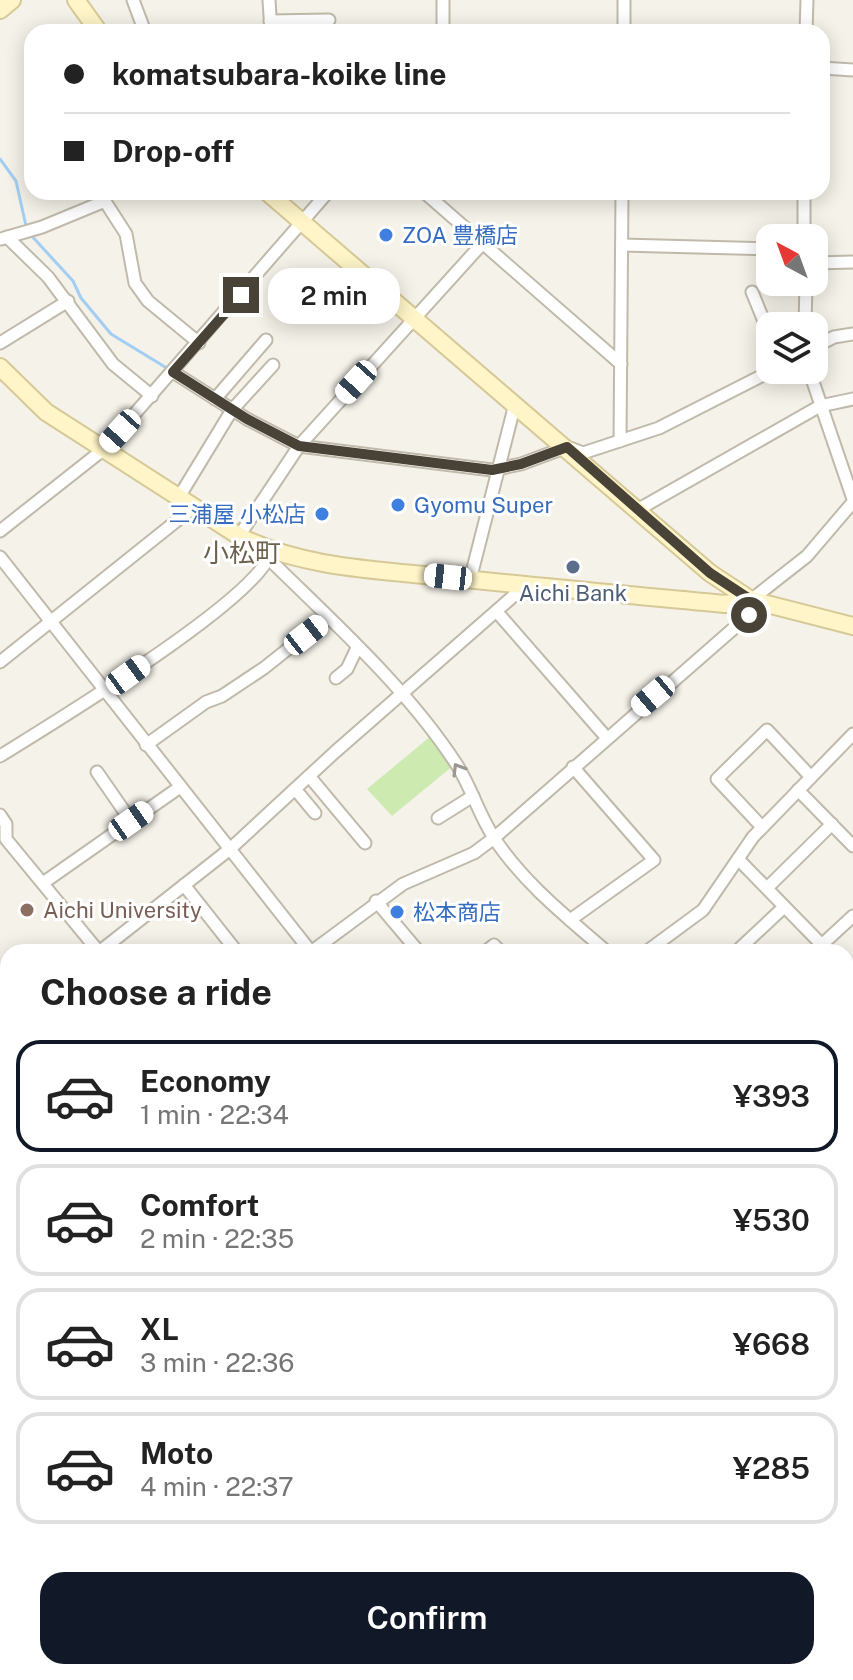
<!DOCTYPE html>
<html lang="en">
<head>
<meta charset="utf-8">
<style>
	body { margin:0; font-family:"Public Sans","Noto Sans JP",sans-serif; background:#f6f6f6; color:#222; height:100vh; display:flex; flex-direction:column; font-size:30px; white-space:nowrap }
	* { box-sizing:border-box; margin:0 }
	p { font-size:26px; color:#767676 }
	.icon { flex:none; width:44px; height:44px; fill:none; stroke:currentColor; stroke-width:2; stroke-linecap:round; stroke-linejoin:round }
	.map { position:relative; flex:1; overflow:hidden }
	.details { position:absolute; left:0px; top:944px; width:854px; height:736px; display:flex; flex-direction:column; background:#fff; border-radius:24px 24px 0 0; box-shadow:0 4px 20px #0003 }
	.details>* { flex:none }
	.banner { position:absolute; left:24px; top:24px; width:806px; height:176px; border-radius:24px; box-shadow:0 4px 20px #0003; display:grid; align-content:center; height:176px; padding:0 40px; background:#fff }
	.needle { width:52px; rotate:319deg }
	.buttons { position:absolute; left:756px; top:224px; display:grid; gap:16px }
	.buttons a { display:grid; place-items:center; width:72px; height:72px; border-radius:16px; background:#fff; box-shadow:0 4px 20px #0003; font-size:40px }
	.end { position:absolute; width:36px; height:36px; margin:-18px; border:10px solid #494337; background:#fff; box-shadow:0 0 0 4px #fff }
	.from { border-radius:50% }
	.bubble { position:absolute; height:56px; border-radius:24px; background:#fff; box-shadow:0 4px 20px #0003; font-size:26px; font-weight:600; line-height:56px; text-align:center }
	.car { position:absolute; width:24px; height:48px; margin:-24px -12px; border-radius:10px; box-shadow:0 0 6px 2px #0007; background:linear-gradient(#fff 24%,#345 0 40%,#fff 0 76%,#345 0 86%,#fff 0) }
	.banner b { display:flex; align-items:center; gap:28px; height:76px; font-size:30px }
	.banner b+b { border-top:2px solid #e0e0e0 }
	.banner i { width:20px; height:20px; background:#222 }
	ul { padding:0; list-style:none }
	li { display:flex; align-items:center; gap:24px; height:112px; margin:0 16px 12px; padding:0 24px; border:4px solid #e0e0e0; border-radius:24px }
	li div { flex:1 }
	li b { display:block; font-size:30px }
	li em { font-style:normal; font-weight:600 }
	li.selected { border-color:#111827 }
	li>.icon { width:72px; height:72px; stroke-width:1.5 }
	h2 { padding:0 40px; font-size:36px; line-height:96px }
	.cta { display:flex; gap:16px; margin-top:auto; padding:16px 40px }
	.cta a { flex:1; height:92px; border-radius:24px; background:#111827; color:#fff; font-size:32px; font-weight:600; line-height:92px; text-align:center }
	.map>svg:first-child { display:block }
	.green { fill:#cdeab0 }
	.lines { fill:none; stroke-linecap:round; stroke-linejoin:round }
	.stream { stroke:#a3cef3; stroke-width:3 }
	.street-casing { stroke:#c1baab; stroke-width:15 }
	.secondary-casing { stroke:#d6c997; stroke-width:20 }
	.street { stroke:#fff; stroke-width:11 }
	.secondary { stroke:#fff5c9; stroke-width:16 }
	.rail { stroke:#989898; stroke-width:3; stroke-dasharray:10 10; stroke-linecap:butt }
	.oneway { stroke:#9b9891 }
	.route { stroke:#494337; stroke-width:10 }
	.shop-dot { fill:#3f7fe0; stroke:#fff; stroke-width:3 }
	.service-dot { fill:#5c6f8a; stroke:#fff; stroke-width:3 }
	.education-dot { fill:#8d6e63; stroke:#fff; stroke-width:3 }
	.labels { text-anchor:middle; stroke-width:6; stroke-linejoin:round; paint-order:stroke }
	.shop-label { font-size:22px; fill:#366cbe; stroke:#fff; text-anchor:start }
	.service-label { font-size:22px; fill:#4e5e75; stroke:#fff }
	.education-label { font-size:22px; fill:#785e54; stroke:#fff; text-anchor:start }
	.quarter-label { font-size:26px; fill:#6c624d; stroke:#fff }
</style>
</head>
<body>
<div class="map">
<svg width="853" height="1680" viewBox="0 0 853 1680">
	<rect width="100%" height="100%" fill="#f5f2e9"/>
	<g class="green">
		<polygon points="431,736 454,765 392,816 367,789"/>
		<polygon points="0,1295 8,1305 8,1331 0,1337"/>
		<polygon points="8,1468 8,1608 0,1598 0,1474"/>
	</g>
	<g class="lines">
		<g class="stream">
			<polyline points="0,159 16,181 26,226"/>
			<polyline points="29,233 73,281 81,298 111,334 170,370"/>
		</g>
		<g class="street-casing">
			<g id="street">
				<polyline points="133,0 145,32"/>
				<polyline points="269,0 271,32"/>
				<polyline points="624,0 624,32"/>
				<polyline points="270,21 329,20"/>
				<polyline points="443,32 443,0"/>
				<polyline points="806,32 807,0"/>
				<polyline points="822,68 853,70"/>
				<polyline points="99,192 126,234 135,283 148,301 199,343"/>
				<polyline points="424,192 621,364"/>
				<polyline points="804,192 804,238"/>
				<polyline points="7,237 48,277 113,364 152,396"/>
				<polyline points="1,239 42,227 105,201"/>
				<polyline points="622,245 770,249"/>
				<polyline points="814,263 853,262"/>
				<polyline points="752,292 770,336"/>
				<polyline points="805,326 806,282"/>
				<polyline points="0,343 68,301"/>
				<polyline points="814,347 834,337 853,334"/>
				<polyline points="809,370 853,499"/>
				<polyline points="173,372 247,419 299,446 492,470 521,464 567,447 583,453 659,428 773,370"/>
				<polyline points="215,399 266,340"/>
				<polyline points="620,441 622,192"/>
				<polyline points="179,497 232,410 273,365"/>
				<polyline points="639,509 820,406 853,399"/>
				<polyline points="0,531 104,449 328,192"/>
				<polyline points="239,536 299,446 481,245"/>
				<polyline points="0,557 311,952"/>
				<path d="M269 559C334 623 407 688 457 765 472 789 480 818 496 841 526 885 567 917 607 952"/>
				<polyline points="470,580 515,404"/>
				<polyline points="497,612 606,737"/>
				<polyline points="0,662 194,507"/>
				<polyline points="336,678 347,669 357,648"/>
				<polyline points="146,745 206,702 222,696 264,668 327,618"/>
				<path d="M0 756C50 725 255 601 270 554"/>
				<polyline points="97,772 131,821"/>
				<polyline points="309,776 365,843"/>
				<polyline points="295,789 315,813"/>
				<polyline points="798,790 853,846"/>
				<polyline points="0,815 6,824 6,839 99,952 230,849 335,752 526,585"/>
				<polyline points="438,818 473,796"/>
				<polyline points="762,827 717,779 767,730 811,777"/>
				<polyline points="738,859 822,945"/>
				<polyline points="43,883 180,787"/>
				<polyline points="184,885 237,952"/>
				<polyline points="767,888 832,824"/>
				<polyline points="376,901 419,952"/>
				<polyline points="570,920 654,860 573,767"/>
				<polyline points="311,952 403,884 474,853 494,838 749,615 751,600 807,556 853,502"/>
				<polyline points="485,952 494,945 501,952"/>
				<polyline points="646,952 703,910 753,837 853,734"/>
				<polyline points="736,952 784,907"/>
				<polyline points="814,952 853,916"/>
				<polyline points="846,1002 853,1010"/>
				<polyline points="0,1045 8,1039"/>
				<polyline points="0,1060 8,1070"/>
				<polyline points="846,1065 853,1072"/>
				<polyline points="0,1113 8,1107"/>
				<polyline points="846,1145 853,1154"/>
				<polyline points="0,1187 8,1180"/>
				<polyline points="846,1221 853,1216"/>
				<polyline points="846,1490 853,1485"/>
				<polyline points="846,1602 853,1597"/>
				<polyline points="0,1608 8,1617"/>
				<polyline points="846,1665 853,1675"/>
				<polyline points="57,1672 63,1676 81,1672"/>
				<polyline points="623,1672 628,1680"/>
				<polyline points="696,1672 701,1680"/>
				<polyline points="174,1680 184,1672"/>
				<polyline points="254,1680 265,1672"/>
				<polyline points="346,1680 358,1672"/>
				<polyline points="532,1680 544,1672"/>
				<polyline points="590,1680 602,1672"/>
				<polyline points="732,1680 744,1672"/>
			</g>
		</g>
		<g class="secondary-casing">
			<g id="secondary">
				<polyline points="76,0 99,32"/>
				<polyline points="0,10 12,0"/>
				<polyline points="267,192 710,573 751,600 853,626"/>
				<path d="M0 367 46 412 239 536C301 568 378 570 446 577 539 587 632 595 725 604L751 600"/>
				<polyline points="846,1103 853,1101"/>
				<polyline points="101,1680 111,1672"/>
			</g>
		</g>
		<use href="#street" class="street"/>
		<use href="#secondary" class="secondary"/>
		<g class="rail">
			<polyline points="0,1652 8,1660"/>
			<polyline points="22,1672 31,1680"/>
		</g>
	</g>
	<defs><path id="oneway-chevron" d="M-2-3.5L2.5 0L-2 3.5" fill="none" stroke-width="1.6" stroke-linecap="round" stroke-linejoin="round" transform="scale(2)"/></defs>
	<use class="oneway" href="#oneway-chevron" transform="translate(458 769) rotate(-121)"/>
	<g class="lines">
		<polyline class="route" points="241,295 173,372 247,419 299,446 492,470 521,464 567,447 710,573 751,600 749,615"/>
	</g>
	<g class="shop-dot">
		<circle cx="386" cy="235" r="8"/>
		<circle cx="398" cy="505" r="8"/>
		<circle cx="322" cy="514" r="8"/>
		<circle cx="397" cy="912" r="8"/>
	</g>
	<circle class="service-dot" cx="573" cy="567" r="8"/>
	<circle class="education-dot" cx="27" cy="910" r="8"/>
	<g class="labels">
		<g class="shop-label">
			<text x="402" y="243">ZOA 豊橋店</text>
			<text x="414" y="513">Gyomu Super</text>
			<text x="306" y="522" text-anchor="end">三浦屋 小松店</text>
			<text x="413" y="920">松本商店</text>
		</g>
		<g class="service-label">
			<text x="573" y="601">Aichi Bank</text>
		</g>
		<g class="education-label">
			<text x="43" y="918">Aichi University</text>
		</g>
		<g class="quarter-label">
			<text x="242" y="562">小松町</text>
		</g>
	</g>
</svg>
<div class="buttons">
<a><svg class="needle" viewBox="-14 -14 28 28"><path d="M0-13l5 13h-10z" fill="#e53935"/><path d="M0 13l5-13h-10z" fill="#767676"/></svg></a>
<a><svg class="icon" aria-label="layers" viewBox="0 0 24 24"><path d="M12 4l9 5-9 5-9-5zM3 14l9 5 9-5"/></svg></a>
</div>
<i class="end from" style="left:749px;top:615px"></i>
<i class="end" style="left:241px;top:295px"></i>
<div class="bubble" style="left:268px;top:268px;width:132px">2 min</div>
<i class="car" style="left:356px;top:382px;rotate:222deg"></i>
<i class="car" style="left:120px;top:431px;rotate:222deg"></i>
<i class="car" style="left:448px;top:577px;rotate:276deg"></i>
<i class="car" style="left:306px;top:635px;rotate:52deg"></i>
<i class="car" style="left:128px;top:675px;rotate:54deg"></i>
<i class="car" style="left:653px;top:696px;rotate:230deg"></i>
<i class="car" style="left:131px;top:821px;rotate:55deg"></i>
<div class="banner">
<b><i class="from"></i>komatsubara-koike line</b>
<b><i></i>Drop-off</b>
</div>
<section class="details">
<h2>Choose a ride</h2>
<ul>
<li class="selected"><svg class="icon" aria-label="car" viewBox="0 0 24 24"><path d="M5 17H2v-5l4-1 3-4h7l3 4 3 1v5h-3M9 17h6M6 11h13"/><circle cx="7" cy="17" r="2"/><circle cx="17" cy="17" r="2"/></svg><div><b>Economy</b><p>1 min · 22:34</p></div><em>¥393</em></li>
<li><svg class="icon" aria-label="car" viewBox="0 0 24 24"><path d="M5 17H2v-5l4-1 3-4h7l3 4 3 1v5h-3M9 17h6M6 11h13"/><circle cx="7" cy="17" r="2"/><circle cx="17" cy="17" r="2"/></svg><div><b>Comfort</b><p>2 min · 22:35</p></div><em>¥530</em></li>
<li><svg class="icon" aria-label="car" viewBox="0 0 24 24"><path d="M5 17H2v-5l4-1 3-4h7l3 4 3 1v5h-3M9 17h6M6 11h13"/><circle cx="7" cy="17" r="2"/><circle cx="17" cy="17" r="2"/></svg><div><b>XL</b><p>3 min · 22:36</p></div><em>¥668</em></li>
<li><svg class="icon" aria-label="car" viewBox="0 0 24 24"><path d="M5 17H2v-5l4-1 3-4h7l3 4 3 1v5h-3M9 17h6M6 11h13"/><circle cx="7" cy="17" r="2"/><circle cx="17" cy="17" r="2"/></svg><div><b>Moto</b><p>4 min · 22:37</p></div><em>¥285</em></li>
</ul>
<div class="cta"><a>Confirm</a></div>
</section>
</div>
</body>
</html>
